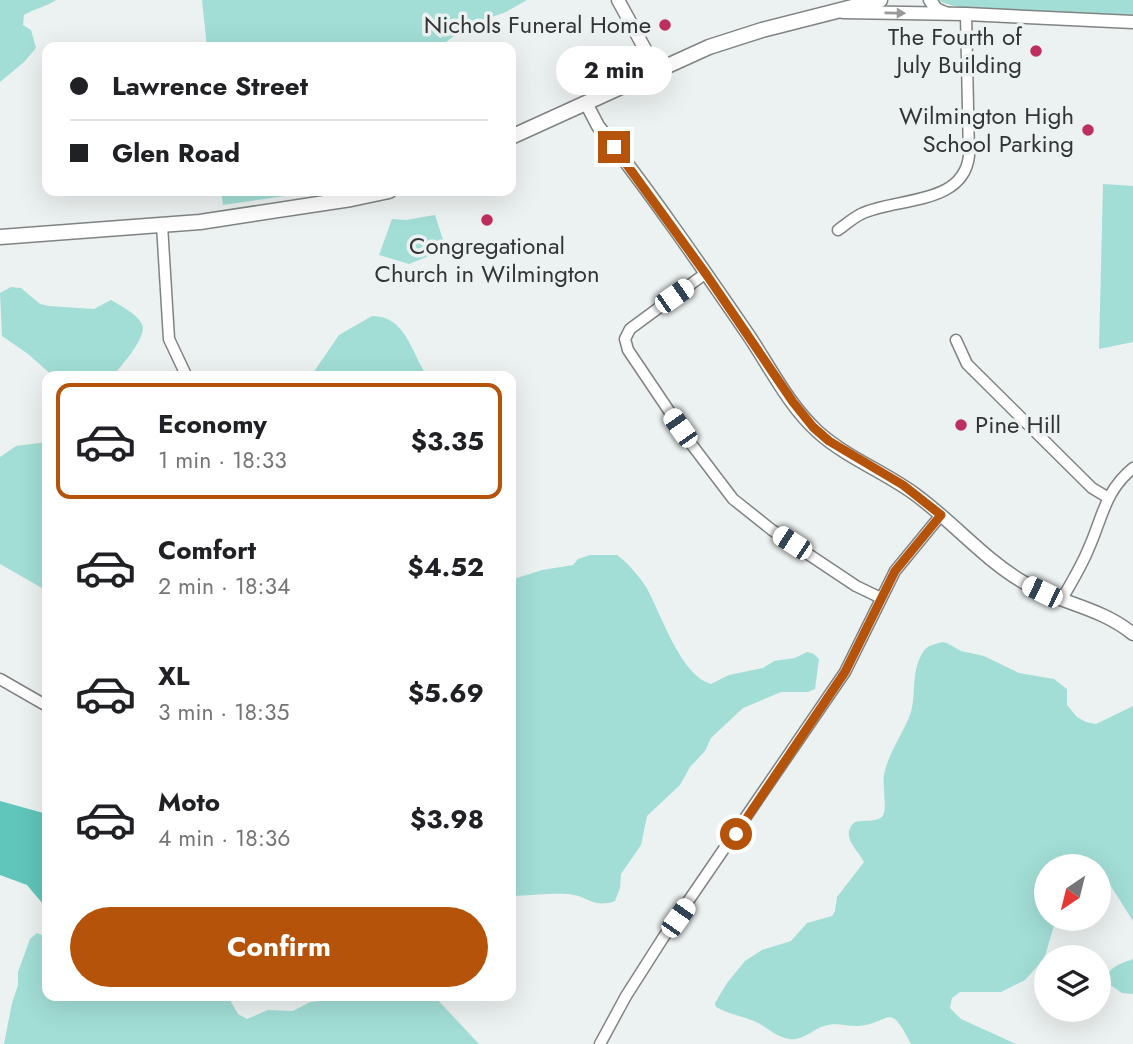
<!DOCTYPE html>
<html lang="en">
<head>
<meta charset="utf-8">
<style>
	body { margin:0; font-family:Jost,sans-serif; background:#f6f6f6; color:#202124; height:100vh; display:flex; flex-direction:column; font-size:26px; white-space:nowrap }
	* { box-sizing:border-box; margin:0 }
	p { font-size:23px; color:#757577 }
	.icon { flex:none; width:38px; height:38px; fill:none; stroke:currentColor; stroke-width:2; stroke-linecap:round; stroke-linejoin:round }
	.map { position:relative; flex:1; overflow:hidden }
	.drawer { position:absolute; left:42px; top:371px; width:474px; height:630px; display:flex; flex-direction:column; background:#fff; border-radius:14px; box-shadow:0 7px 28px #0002 }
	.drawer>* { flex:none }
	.banner { position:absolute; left:42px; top:42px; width:474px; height:154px; border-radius:14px; box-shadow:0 7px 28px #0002; display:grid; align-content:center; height:154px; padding:0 28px; background:#fff }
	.needle { width:46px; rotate:215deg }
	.controls { position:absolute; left:1034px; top:854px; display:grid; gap:14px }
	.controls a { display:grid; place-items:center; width:77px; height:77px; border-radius:50%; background:#fff; box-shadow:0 7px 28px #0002; font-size:35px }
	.end { position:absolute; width:32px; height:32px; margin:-16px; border:9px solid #b45309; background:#fff; box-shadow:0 0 0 4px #fff }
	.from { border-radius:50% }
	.bubble { position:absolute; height:49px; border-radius:24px; background:#fff; box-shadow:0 7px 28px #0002; font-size:23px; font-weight:700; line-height:49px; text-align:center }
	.car { position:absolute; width:21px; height:42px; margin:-21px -10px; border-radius:9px; box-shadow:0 0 5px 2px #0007; background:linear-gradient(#fff 24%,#345 0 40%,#fff 0 76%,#345 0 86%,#fff 0) }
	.banner b { display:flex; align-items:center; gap:24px; height:66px; font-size:26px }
	.banner b+b { border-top:2px solid #e0e0e0 }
	.banner i { width:18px; height:18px; background:#202124 }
	ul { padding:12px 0 0; list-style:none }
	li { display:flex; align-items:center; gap:21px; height:116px; margin:0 14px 10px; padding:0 14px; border:4px solid transparent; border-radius:14px }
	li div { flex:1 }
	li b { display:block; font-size:26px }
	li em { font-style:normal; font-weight:700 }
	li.selected { border-color:#b45309 }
	li>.icon { width:63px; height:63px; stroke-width:1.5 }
	.cta { display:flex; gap:14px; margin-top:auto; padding:14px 28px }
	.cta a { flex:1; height:80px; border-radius:42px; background:#b45309; color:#fff; font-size:28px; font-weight:700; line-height:80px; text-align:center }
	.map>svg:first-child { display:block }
	.green { fill:#a2ded6 }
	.water { fill:#60c5ba }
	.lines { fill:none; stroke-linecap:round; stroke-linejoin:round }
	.minor-casing { stroke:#7f8483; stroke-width:13 }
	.tertiary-casing { stroke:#7f8483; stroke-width:15 }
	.secondary-casing { stroke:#7f8483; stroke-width:17 }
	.minor { stroke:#fff; stroke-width:10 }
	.tertiary { stroke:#fff; stroke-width:12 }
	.secondary { stroke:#fff; stroke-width:14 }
	.oneway { fill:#999a9a }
	.route { stroke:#b45309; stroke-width:9 }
	.poi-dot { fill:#bd2f5e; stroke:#ecf2f1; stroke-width:2.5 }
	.labels { text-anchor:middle; stroke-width:7; stroke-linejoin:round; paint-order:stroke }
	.poi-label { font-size:24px; fill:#333535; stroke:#ecf2f1; text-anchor:end }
</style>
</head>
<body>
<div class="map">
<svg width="1133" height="1044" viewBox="0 0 1133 1044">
	<rect width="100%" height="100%" fill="#ecf2f1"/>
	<g class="green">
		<path d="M0 0H56C45 7 34 9 24 15L23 25 31 30 36 48 24 62 0 82Z"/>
		<polygon points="202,0 527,0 506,12 469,25 442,45 443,47 207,47"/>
		<path d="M939 0H1133V15C1103 14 953 15 939 0Z"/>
		<polygon points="1103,184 1133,186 1133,342 1099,349"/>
		<polygon points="221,191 319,191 223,205"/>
		<polygon points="435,215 446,249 409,264 379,255 392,219 406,220"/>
		<path d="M11 287 21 288 40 304 49 306 94 309 111 300C121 306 136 313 142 324 148 336 121 367 112 376H53L28 354 2 336 0 293Z"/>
		<path d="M372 316C406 316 411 352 427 376H311L339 335Z"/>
		<polygon points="47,442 47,591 0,564 0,457 16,446"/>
		<path d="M590 555H617C628 563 639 576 646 587 662 615 680 675 711 684L729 675 763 668 774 661 795 658 807 652 814 654 819 659 815 689 808 692H781L743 708 711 738 705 751 690 767 680 785 647 816 641 845 621 874 620 888 615 901C592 909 588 895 567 894 549 893 530 896 511 896V580L542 570 573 565 578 559Z"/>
		<path d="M942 642 947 643 961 651 984 656 1019 673 1054 679 1067 689V705L1077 717 1086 722 1096 724 1133 706V921L1107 880 1099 882V866H1046V919H1056L1044 959 1025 980 1001 992H960L952 998 950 1008 961 1019 1016 1044H911C888 999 891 1024 857 1026 846 1026 835 1022 824 1026 813 1029 803 1041 790 1039 774 1037 765 1024 751 1020 738 1015 729 1014 716 1007L715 1003 727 983 745 961 762 950 791 941 807 923 832 916 835 911 837 897 864 862C858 850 839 835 855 822 863 820 876 822 882 817 888 812 882 785 884 775 888 754 902 735 910 715 917 696 910 673 923 652 927 645 934 645 942 642Z"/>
		<polygon points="37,933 47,937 47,996 214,996 220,1000 230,1000 238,1014 247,1019 268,1010 293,1011 310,1002 329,1000 330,996 434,996 479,1044 4,1044 12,1003 18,985 18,972 30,939"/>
		<path d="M1133 959V994L1122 993 1106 982C1107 967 1120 964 1133 959Z"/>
	</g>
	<polygon class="water" points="0,801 47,814 47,925 43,904 27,885 0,875"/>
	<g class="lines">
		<g class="minor-casing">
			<g id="minor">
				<polyline points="162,225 169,339 186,375"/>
				<path d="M838 230C845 225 853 218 861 214 896 197 963 206 969 156L966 14"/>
				<polyline points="706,273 630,329 625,339 628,350 692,445 733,499 772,530 856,586 881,598"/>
				<polyline points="956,340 967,364 1092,488 1107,497"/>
				<path d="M1062 599C1071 583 1081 567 1088 550 1103 517 1104 492 1133 468"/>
				<polyline points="0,679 47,706"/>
				<polyline points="600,1044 626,996 663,938 845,672 895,571 941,515"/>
			</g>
		</g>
		<g class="tertiary-casing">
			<g id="tertiary">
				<polyline points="618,0 657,71"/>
				<polyline points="930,0 936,9 945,13"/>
				<polyline points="843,12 966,14 1133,22"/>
				<path d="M586 103 598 126C650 192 699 263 747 333 769 365 788 405 818 432 847 458 885 472 916 495 953 522 984 559 1023 582 1058 603 1101 607 1133 634"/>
			</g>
		</g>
		<g class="secondary-casing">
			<g id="secondary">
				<polyline points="511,137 709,47 762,30 880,0"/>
				<polyline points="0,237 200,222 351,199 389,191"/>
			</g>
		</g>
		<use href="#minor" class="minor"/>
		<use href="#tertiary" class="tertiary"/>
		<use href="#secondary" class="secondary"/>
	</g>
	<defs><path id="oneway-solid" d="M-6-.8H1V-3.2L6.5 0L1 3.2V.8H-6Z" transform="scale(1.75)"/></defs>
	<use class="oneway" href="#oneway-solid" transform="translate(895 13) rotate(1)"/>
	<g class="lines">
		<polyline class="route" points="614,147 706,274 793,402 813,427 829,441 903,485 941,515 895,571 845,672 736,834"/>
	</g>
	<g class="poi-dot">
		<circle cx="665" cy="25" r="7"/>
		<circle cx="1036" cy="51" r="7"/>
		<circle cx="1088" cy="130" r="7"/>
		<circle cx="487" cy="220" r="7"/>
		<circle cx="961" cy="425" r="7"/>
	</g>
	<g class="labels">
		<g class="poi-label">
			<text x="651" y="33">Nichols Funeral Home</text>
			<text x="1022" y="45">The Fourth of<tspan x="1022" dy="28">July Building</tspan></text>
			<text x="1074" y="124">Wilmington High<tspan x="1074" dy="28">School Parking</tspan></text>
			<text x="487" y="254" text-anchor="middle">Congregational<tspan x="487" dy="28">Church in Wilmington</tspan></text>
			<text x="975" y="433" text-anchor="start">Pine Hill</text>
		</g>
	</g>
</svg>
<div class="controls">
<a><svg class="needle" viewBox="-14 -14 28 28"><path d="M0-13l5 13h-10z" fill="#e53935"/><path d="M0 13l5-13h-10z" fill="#757577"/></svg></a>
<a><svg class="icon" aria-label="layers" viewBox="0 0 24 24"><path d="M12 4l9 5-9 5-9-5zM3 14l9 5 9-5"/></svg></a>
</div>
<i class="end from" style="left:736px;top:834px"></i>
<i class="end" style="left:614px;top:147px"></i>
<div class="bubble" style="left:556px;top:46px;width:116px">2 min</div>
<i class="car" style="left:674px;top:296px;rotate:55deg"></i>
<i class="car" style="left:680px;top:428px;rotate:325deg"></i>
<i class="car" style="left:792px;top:543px;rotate:303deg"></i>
<i class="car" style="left:1042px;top:592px;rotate:296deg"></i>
<i class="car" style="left:678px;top:918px;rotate:35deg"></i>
<div class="banner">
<b><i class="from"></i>Lawrence Street</b>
<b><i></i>Glen Road</b>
</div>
<section class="drawer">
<ul>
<li class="selected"><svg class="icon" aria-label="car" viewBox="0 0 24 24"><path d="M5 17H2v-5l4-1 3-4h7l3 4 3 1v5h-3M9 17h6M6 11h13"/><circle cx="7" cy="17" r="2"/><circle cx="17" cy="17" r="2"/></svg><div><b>Economy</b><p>1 min · 18:33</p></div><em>$3.35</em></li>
<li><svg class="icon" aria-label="car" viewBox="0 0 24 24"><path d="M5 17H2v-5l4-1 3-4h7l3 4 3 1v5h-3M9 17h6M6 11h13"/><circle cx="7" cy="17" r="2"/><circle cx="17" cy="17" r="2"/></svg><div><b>Comfort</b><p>2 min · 18:34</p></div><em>$4.52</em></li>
<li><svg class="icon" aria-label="car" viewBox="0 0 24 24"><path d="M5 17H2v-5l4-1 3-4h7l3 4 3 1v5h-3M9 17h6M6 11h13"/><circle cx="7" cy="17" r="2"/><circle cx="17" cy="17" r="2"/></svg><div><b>XL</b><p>3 min · 18:35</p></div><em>$5.69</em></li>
<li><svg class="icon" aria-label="car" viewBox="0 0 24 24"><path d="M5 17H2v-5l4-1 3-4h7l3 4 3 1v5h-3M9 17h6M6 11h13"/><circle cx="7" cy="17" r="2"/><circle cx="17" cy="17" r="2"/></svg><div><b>Moto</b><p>4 min · 18:36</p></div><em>$3.98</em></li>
</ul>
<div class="cta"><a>Confirm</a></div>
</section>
</div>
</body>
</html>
